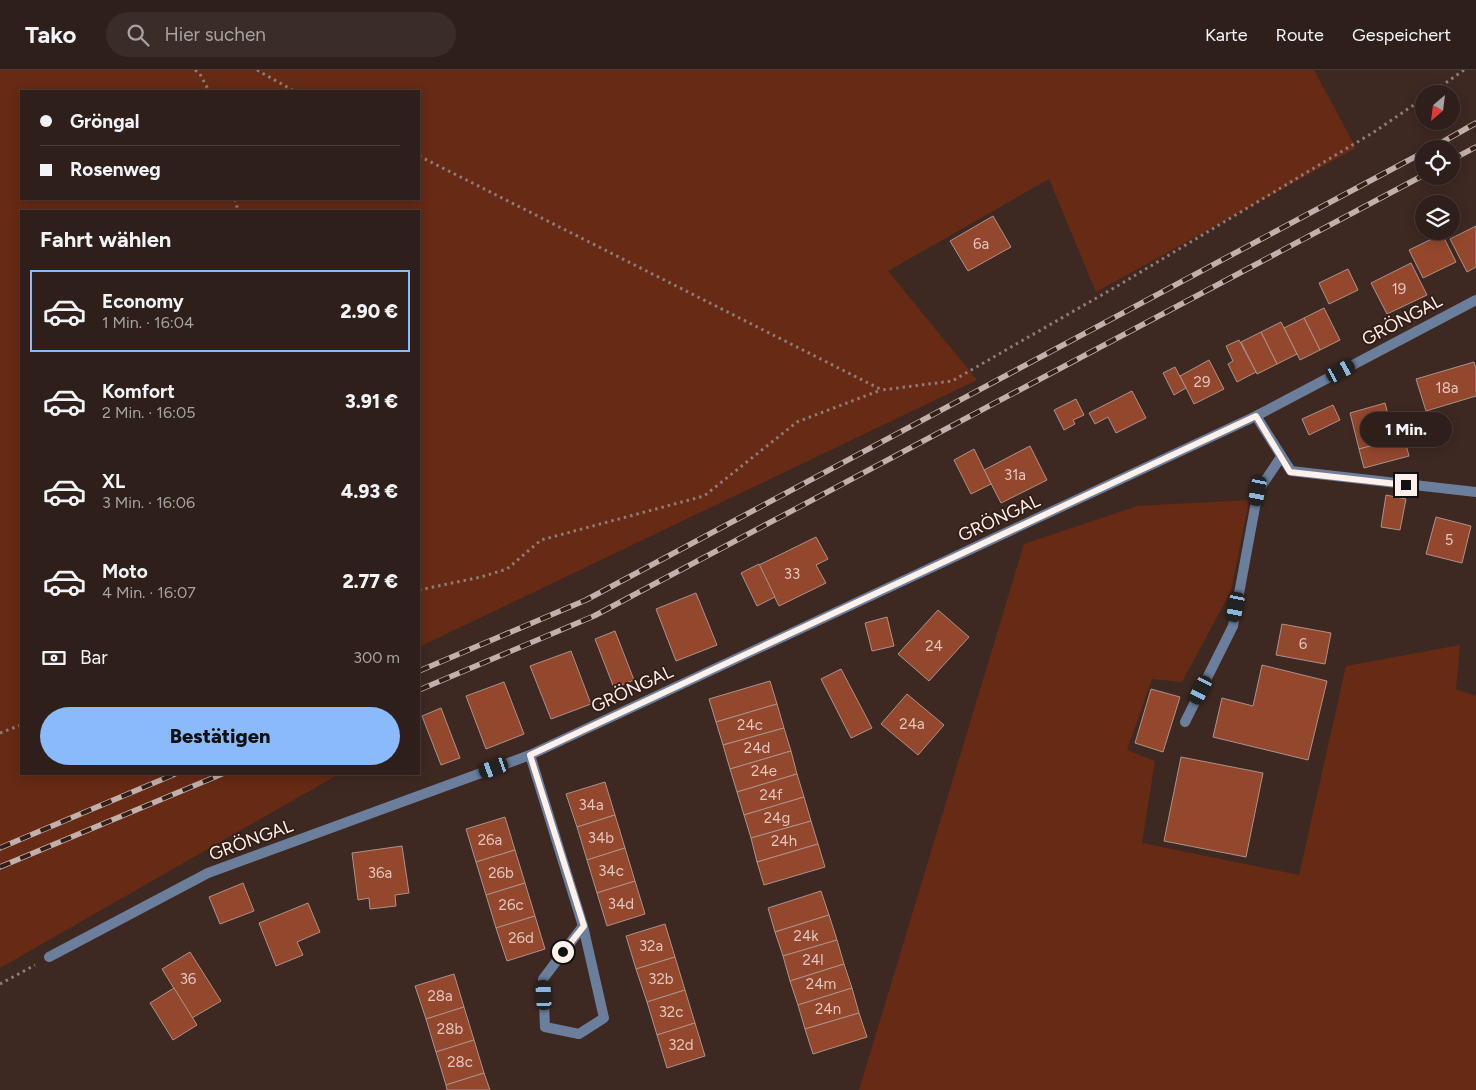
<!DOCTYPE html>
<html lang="de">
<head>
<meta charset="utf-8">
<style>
	body { margin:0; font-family:Figtree,sans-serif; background:#3a2c27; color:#f1f3f6; height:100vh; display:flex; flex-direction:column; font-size:19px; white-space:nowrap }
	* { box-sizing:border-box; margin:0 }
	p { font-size:16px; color:#a7a2a2 }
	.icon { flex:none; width:28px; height:28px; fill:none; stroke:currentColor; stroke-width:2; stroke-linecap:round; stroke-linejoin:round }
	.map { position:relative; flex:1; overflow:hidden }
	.drawer { position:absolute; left:20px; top:140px; width:400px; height:565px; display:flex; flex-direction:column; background:#2e1f1a; border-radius:0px; box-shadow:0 2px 12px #0003,0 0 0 1px #493d39 }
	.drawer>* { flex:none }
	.banner { position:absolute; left:20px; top:20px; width:400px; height:110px; border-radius:0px; box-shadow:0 2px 12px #0003,0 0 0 1px #493d39; display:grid; align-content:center; height:110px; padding:0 20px; background:#2e1f1a }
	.needle { width:32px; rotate:208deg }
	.buttons { position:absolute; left:1415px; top:15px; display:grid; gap:10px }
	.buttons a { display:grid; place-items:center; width:45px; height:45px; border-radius:50%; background:#2e1f1a; box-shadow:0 2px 12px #0003,0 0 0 1px #493d39; font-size:25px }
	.end { position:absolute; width:22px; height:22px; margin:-11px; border:6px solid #fff0eb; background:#111; box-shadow:0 0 0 2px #111 }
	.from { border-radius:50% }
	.bubble { position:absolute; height:35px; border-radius:18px; background:#2e1f1a; box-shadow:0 2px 12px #0003,0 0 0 1px #493d39; font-size:16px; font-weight:800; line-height:35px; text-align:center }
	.car { position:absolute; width:15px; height:30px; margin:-15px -8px; border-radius:6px; box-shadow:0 0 4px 1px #0007; background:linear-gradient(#222 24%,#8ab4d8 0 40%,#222 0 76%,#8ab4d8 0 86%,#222 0) }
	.banner b { display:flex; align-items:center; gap:18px; height:48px; font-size:19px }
	.banner b+b { border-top:1px solid #493d39 }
	.banner i { width:12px; height:12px; background:#f1f3f6 }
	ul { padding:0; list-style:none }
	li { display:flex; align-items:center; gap:15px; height:82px; margin:0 10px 8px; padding:0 10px; border:2px solid transparent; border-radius:0px }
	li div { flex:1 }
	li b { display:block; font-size:19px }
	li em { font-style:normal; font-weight:800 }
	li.current { border-color:#8abafc }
	li>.icon { width:45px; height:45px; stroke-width:1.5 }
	h2 { padding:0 20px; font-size:22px; line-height:60px }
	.pay { display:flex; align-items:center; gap:12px; height:55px; padding:0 20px; font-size:19px }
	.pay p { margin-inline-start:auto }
	.action { display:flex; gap:10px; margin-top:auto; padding:10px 20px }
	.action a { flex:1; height:58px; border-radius:30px; background:#8abafc; color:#111; font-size:20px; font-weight:800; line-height:58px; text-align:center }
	header { display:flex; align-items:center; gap:30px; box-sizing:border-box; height:70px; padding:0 25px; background:#2e1f1a; border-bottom:1px solid #493d39 }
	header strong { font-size:24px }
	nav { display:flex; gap:28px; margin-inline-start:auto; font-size:18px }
	.search { width:350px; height:45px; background:#3a2c27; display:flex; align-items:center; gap:12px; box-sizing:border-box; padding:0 18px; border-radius:28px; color:#a7a2a2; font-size:19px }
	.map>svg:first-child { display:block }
	.green { fill:#662a15; fill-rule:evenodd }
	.building { fill:#93472d; stroke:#ad9289 }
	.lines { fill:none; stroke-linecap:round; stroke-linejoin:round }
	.path { stroke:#8f7c76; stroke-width:3; stroke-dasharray:2.5 4; stroke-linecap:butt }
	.service { stroke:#6b7f9c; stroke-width:10 }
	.minor { stroke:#6b7f9c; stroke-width:10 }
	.rail-casing { stroke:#c1b0ab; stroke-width:5.5 }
	.rail { stroke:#341f18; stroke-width:4; stroke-dasharray:11; stroke-linecap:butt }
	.route { stroke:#fff0eb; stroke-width:6 }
	.labels { text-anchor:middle; stroke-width:4; stroke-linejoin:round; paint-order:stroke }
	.number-label { font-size:15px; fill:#e4c6bc }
	.street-label { font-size:18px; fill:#fff0eb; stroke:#341f18 }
</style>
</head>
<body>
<header>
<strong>Tako</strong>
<div class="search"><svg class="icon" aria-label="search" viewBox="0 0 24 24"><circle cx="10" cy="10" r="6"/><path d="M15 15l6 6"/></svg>Hier suchen</div>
<nav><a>Karte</a><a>Route</a><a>Gespeichert</a></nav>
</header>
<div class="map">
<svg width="1476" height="1020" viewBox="0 0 1476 1020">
	<rect width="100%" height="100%" fill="#3e2922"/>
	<g class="green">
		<path d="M0 0H1314L1356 78 1096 222 1049 109 888 201 977 310 419 577V141H21V704H339L0 898ZM21 21H419V129H21Z"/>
		<polygon points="1249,430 1231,521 1182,612 1152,609 1127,680 1155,691 1142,773 1299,805 1346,596 1460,575 1456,619 1476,626 1476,1020 859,1020 1024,474 1137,436"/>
	</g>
	<g class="building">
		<polygon points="993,146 1011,177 968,201 950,171"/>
		<polygon points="1476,156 1476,197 1467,202 1450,169"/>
		<polygon points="1442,164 1456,192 1423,208 1409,180"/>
		<polygon points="1411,193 1427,225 1387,244 1371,213"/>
		<polygon points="1348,199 1358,220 1329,234 1319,213"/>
		<polygon points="1324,238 1340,270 1320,280 1304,248"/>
		<polygon points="1304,248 1320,280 1300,290 1284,258"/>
		<polygon points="1281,252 1297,284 1277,294 1261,262"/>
		<polygon points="1261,262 1277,294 1257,304 1241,272"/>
		<polygon points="1239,270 1256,302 1237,312 1228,294 1233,291 1226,276"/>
		<polygon points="1209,290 1224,319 1194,334 1180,306"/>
		<polygon points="1474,292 1476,299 1476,326 1426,341 1416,309"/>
		<polygon points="1175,297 1186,318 1174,325 1163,303"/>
		<polygon points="1132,321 1146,348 1116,363 1108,347 1095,354 1089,343"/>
		<polygon points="1076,329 1084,345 1073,350 1075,354 1064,360 1054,340"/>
		<polygon points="1385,333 1395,370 1359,379 1350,343"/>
		<polygon points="1333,335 1340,350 1309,365 1302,349"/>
		<polygon points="1404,367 1409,386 1364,398 1359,379"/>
		<polygon points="1030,376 1047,410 1001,433 984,400"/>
		<polygon points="974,379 991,414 971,424 954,390"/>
		<polygon points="1386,425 1406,429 1400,460 1381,457"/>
		<polygon points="1436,447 1471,456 1462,493 1426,484"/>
		<polygon points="816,467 828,489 816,495 826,513 779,536 759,495"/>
		<polygon points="759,494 775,527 757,536 741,503"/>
		<polygon points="696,523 717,575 676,591 656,539"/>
		<polygon points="938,540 969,567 929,611 898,584"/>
		<polygon points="887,547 894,576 872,581 865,553"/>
		<polygon points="1282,554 1331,563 1325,594 1276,585"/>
		<polygon points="615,561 634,610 614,618 595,569"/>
		<polygon points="571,581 591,634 551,649 530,596"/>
		<polygon points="1262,595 1327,611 1308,690 1213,667 1222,628 1253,636"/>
		<polygon points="841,599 872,658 851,668 821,609"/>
		<polygon points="770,611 777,634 716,652 709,629"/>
		<polygon points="504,612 524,664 486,679 466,626"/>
		<polygon points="1151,619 1180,627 1163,682 1135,673"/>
		<polygon points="907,624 944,655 918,685 881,654"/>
		<polygon points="777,634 784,658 723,675 716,652"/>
		<polygon points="441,638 460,688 441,695 422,646"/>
		<polygon points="784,658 791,681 730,699 723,675"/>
		<polygon points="791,681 797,704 737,722 730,699"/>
		<polygon points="1181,687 1263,703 1246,787 1164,771"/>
		<polygon points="797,704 804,727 744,745 737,722"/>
		<polygon points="605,712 615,745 577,757 566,724"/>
		<polygon points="804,727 811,751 751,768 744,745"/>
		<polygon points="615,745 625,778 587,790 577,757"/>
		<polygon points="505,747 515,780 476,792 466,759"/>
		<polygon points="811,751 818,774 757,792 751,768"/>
		<polygon points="818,774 825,797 764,815 757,792"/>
		<polygon points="402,776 409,823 395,825 396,836 370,839 369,828 358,830 352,783"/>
		<polygon points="625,778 635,811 597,823 587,790"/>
		<polygon points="515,780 525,813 486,825 476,792"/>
		<polygon points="635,811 645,844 607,856 597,823"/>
		<polygon points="243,813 254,841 220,854 209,827"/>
		<polygon points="525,813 535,846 496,858 486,825"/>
		<polygon points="821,821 829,845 775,862 768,838"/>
		<polygon points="308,833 320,862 297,872 303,885 276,896 259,853"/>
		<polygon points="829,845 837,870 783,886 775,862"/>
		<polygon points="535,846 545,879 507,891 496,858"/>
		<polygon points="665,854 675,887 636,899 626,866"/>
		<polygon points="837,870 844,894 790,911 783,886"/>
		<polygon points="190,882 221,931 192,948 162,899"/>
		<polygon points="675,887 685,920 647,932 636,899"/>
		<polygon points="844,894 852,918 798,935 790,911"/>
		<polygon points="454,904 464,937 426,949 415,916"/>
		<polygon points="174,918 197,955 173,970 150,933"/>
		<polygon points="852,918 859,943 805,959 798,935"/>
		<polygon points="685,920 695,953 657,965 647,932"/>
		<polygon points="464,937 474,970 436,982 426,949"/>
		<polygon points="859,943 867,967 813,984 805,959"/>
		<polygon points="695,953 705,986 667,998 657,965"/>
		<polygon points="474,970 484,1003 446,1015 436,982"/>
		<polygon points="484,1003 490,1020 447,1020 446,1015"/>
	</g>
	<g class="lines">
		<g class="path">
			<polyline points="195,0 200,4 209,21"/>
			<polyline points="257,0 294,21"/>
			<polyline points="1430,24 1464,0"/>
			<polyline points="419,86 882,320 952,311 1119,215 1374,62 1424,28"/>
			<polyline points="235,129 238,141"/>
			<polyline points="419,520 481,507 507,499 541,470 704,426 797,352 881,320"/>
			<polyline points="0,663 21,655"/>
			<polyline points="0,914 35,895"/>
		</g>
		<polyline class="service" points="1185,652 1233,556 1258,421 1281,387"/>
		<g class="minor">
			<polyline points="1256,346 1291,401 1476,422"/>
			<polyline points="530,685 583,856 543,909 545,957 579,964 604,948 583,856"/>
			<polyline points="49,887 208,803 530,685 1256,346 1476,230"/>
		</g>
		<g class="rail-casing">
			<g id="rail">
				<polyline points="1430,79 1476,53"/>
				<polyline points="1451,90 1476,77"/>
				<polyline points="419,601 586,530 1424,82"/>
				<polyline points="419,620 594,546 1424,105"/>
				<polyline points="0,778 175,704"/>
				<polyline points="0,797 222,704"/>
			</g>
		</g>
		<use href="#rail" class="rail"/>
	</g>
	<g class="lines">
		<polyline class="route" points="563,882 584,856 530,685 1256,346 1290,402 1406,415"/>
	</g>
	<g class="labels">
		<g class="number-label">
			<text x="981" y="179">6a</text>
			<text x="1399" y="224">19</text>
			<text x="1202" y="317">29</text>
			<text x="1447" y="323">18a</text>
			<text x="1015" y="410">31a</text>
			<text x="1449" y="475">5</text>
			<text x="792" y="509">33</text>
			<text x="1303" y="579">6</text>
			<text x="934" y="581">24</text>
			<text x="912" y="659">24a</text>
			<text x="750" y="660">24c</text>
			<text x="757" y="683">24d</text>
			<text x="764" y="706">24e</text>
			<text x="771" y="730">24f</text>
			<text x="591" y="740">34a</text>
			<text x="777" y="753">24g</text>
			<text x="601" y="773">34b</text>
			<text x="490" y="775">26a</text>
			<text x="784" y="776">24h</text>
			<text x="611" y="806">34c</text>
			<text x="380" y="808">36a</text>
			<text x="501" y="808">26b</text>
			<text x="621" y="839">34d</text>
			<text x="511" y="840">26c</text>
			<text x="806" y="871">24k</text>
			<text x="521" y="873">26d</text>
			<text x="651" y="881">32a</text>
			<text x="813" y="895">24l</text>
			<text x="188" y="914">36</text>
			<text x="661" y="914">32b</text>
			<text x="821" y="919">24m</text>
			<text x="440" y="931">28a</text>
			<text x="828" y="944">24n</text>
			<text x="671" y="947">32c</text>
			<text x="450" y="964">28b</text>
			<text x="681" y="980">32d</text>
			<text x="460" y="997">28c</text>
		</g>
		<g class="street-label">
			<text transform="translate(1402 250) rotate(-28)" y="6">GRÖNGAL</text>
			<text transform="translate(999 448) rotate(-25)" y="6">GRÖNGAL</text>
			<text transform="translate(632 619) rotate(-25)" y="6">GRÖNGAL</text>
			<text transform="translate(251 770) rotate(-20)" y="6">GRÖNGAL</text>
		</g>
	</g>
</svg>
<div class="buttons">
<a><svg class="needle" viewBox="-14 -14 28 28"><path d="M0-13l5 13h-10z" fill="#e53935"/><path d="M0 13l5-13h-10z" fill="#a7a2a2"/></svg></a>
<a><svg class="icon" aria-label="locate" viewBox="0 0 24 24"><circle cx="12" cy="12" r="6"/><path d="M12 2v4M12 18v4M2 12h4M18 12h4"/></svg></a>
<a><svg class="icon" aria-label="layers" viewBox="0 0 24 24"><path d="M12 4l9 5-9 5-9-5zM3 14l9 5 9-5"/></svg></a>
</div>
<i class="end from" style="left:563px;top:882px"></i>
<i class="end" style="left:1406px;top:415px"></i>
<div class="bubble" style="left:1360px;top:342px;width:92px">1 Min.</div>
<i class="car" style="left:1341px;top:301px;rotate:62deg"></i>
<i class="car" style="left:1258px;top:421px;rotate:191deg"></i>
<i class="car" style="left:1236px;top:537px;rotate:191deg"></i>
<i class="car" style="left:1201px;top:620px;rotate:207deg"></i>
<i class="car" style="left:494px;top:698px;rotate:250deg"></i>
<i class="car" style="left:544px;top:925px;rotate:357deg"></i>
<div class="banner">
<b><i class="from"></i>Gröngal</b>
<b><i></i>Rosenweg</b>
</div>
<section class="drawer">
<h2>Fahrt wählen</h2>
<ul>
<li class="current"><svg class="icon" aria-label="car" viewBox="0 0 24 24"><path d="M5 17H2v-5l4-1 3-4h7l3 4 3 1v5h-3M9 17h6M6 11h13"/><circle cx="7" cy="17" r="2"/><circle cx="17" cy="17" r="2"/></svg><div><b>Economy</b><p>1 Min. · 16:04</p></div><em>2.90 €</em></li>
<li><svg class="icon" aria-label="car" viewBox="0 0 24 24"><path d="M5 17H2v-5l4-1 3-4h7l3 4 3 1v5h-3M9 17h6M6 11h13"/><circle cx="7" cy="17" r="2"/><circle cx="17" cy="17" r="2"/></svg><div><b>Komfort</b><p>2 Min. · 16:05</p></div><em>3.91 €</em></li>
<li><svg class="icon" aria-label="car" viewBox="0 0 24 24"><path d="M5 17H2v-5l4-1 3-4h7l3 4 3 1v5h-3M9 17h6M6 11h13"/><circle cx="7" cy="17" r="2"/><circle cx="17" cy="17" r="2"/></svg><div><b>XL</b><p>3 Min. · 16:06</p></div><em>4.93 €</em></li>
<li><svg class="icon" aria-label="car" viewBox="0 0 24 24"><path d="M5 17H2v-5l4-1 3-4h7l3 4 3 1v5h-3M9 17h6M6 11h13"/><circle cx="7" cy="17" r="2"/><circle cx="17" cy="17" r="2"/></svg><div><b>Moto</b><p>4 Min. · 16:07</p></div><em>2.77 €</em></li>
</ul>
<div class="pay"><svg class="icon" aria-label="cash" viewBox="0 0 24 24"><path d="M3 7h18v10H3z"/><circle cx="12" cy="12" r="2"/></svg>Bar<p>300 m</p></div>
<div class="action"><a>Bestätigen</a></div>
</section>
</div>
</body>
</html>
